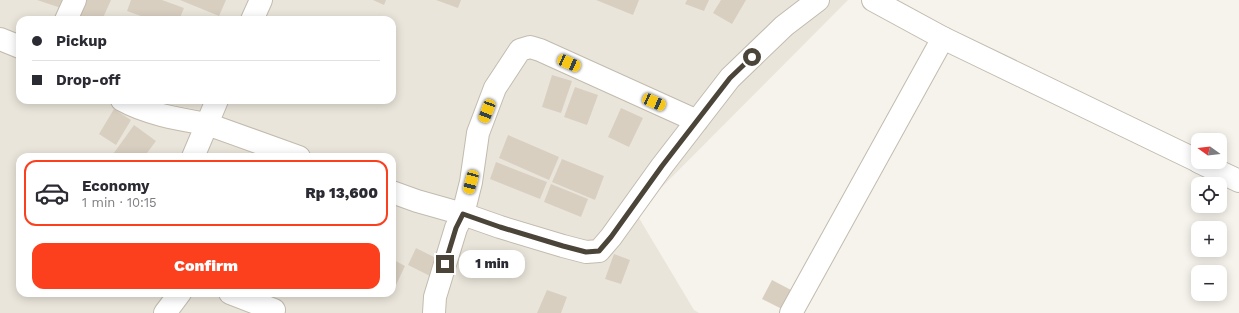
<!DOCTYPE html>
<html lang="en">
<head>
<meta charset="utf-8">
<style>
	body { margin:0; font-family:"Work Sans",sans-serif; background:#f7f7f7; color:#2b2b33; height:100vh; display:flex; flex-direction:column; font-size:15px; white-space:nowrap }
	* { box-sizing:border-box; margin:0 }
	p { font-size:13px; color:#7c7c81 }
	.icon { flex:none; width:22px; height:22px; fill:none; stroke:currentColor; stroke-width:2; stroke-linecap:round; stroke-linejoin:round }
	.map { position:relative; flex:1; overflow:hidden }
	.panel { position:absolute; left:16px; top:153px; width:380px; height:144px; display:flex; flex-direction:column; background:#fff; border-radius:12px; box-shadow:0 2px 10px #0003 }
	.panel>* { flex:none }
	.hud { position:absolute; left:16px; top:16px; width:380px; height:88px; border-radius:12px; box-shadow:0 2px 10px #0003; display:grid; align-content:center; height:88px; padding:0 16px; background:#fff }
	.needle { width:26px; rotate:285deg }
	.buttons { position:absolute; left:1191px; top:133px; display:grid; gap:8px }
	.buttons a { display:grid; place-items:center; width:36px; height:36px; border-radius:8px; background:#fff; box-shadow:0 2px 10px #0003; font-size:20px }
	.end { position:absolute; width:18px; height:18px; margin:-9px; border:5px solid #4b4439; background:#fff; box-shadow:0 0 0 2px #fff }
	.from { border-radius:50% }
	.bubble { position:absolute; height:28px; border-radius:12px; background:#fff; box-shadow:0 2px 10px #0003; font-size:13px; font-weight:800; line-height:28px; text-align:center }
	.car { position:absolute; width:12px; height:24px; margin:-12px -6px; border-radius:5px; box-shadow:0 0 3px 1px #0007; background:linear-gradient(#f5c518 24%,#345 0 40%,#f5c518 0 76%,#345 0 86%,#f5c518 0) }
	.hud b { display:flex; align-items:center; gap:14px; height:38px; font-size:15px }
	.hud b+b { border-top:1px solid #e1e1e2 }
	.hud i { width:10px; height:10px; background:#2b2b33 }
	ul { padding:7px 0 0; list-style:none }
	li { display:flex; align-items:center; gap:12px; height:66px; margin:0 8px 6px; padding:0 8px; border:2px solid transparent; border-radius:12px }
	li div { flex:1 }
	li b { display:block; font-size:15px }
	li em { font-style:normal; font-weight:800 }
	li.selected { border-color:#fc3f1d }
	li>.icon { width:36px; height:36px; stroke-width:1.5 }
	.cta { display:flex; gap:8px; margin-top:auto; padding:8px 16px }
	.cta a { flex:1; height:46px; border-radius:12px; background:#fc3f1d; color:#fff; font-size:16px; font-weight:800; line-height:46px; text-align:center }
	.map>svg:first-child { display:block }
	.residential { fill:#eae5da; fill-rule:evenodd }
	.building { fill:#d8cfc1 }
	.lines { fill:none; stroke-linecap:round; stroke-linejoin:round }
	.minor-casing { stroke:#c2bbae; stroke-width:24 }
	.minor { stroke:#fff; stroke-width:22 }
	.route { stroke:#4b4439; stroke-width:5 }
</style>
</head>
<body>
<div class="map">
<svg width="1239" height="313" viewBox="0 0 1239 313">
	<rect width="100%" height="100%" fill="#f6f3ec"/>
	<path class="residential" d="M0 0H848L636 213 694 310 699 313H0ZM20 20H392V100H20ZM20 157H392V293H20Z"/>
	<g class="building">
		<polygon points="37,0 64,0 61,8"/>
		<polygon points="84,0 111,0 102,20 75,20"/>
		<polygon points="131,0 162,0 184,8 179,20 152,20 127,11"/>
		<polygon points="180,0 226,0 219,16"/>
		<polygon points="373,0 386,0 384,5"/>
		<polygon points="436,0 461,0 458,8"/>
		<polygon points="596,0 639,0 633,15"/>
		<polygon points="687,0 709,0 704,11 685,4"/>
		<polygon points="721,0 746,0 732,24 713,13"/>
		<polygon points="119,16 130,20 117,20"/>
		<polygon points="552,75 572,81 561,113 542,107"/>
		<polygon points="575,87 598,95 587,125 564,117"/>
		<polygon points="621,108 643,118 629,147 608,137"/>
		<polygon points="114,109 131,120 116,145 99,134"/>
		<polygon points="134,125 156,141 144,157 111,157"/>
		<polygon points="508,135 559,157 549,180 499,158"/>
		<polygon points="562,159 604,176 595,200 552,182"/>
		<polygon points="496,162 547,182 540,199 490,179"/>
		<polygon points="551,184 588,199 581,217 544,202"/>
		<polygon points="416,248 440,260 432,277 408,265"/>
		<polygon points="614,254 630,260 621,284 605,279"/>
		<polygon points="392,259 405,266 396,285 392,283"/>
		<polygon points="772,280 793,291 784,310 762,299"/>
		<polygon points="547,290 567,297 561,313 537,313"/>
	</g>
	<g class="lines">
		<g class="minor-casing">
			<g id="minor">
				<polyline points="873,0 943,38 1198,161"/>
				<polyline points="66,20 75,0"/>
				<polyline points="252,20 261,0"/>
				<polyline points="0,39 20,47"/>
				<path d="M122 100C147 114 178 119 207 124L217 100"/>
				<polyline points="697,121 540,50 530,47 520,50 495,88 478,133 471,182 463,214 500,227 563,246 586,252 599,251 611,237 662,166 730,78 784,26 818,0"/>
				<polyline points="193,157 207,124 299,157"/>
				<polyline points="1199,162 1239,181"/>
				<polyline points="392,192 417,201 463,214 456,228 435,297 434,313"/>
				<polyline points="230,293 274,310"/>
				<polyline points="165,313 180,293"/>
				<polyline points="791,313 943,38"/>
			</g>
		</g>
		<use href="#minor" class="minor"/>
	</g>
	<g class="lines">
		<polyline class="route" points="445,264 456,228 463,214 500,227 563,246 586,252 599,251 611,237 662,166 730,78 752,57"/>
	</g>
</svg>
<div class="buttons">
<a><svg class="needle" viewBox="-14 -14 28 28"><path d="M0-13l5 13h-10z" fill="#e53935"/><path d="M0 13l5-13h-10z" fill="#7c7c81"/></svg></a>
<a><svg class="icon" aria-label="locate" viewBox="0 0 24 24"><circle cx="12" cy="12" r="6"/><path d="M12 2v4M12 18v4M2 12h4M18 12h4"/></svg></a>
<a>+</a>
<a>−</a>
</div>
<i class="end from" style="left:752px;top:57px"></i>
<i class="end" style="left:445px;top:264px"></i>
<div class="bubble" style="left:459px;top:250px;width:66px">1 min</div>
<i class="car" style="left:569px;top:63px;rotate:114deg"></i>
<i class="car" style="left:654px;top:102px;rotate:114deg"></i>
<i class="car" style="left:487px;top:111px;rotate:201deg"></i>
<i class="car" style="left:471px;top:182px;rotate:195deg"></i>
<div class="hud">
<b><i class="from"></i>Pickup</b>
<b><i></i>Drop-off</b>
</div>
<section class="panel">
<ul>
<li class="selected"><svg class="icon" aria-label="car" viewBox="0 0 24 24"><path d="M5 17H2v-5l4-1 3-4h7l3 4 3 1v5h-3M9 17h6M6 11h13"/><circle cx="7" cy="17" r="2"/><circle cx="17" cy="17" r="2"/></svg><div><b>Economy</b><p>1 min · 10:15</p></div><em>Rp 13,600</em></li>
</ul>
<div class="cta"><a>Confirm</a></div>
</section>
</div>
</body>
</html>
